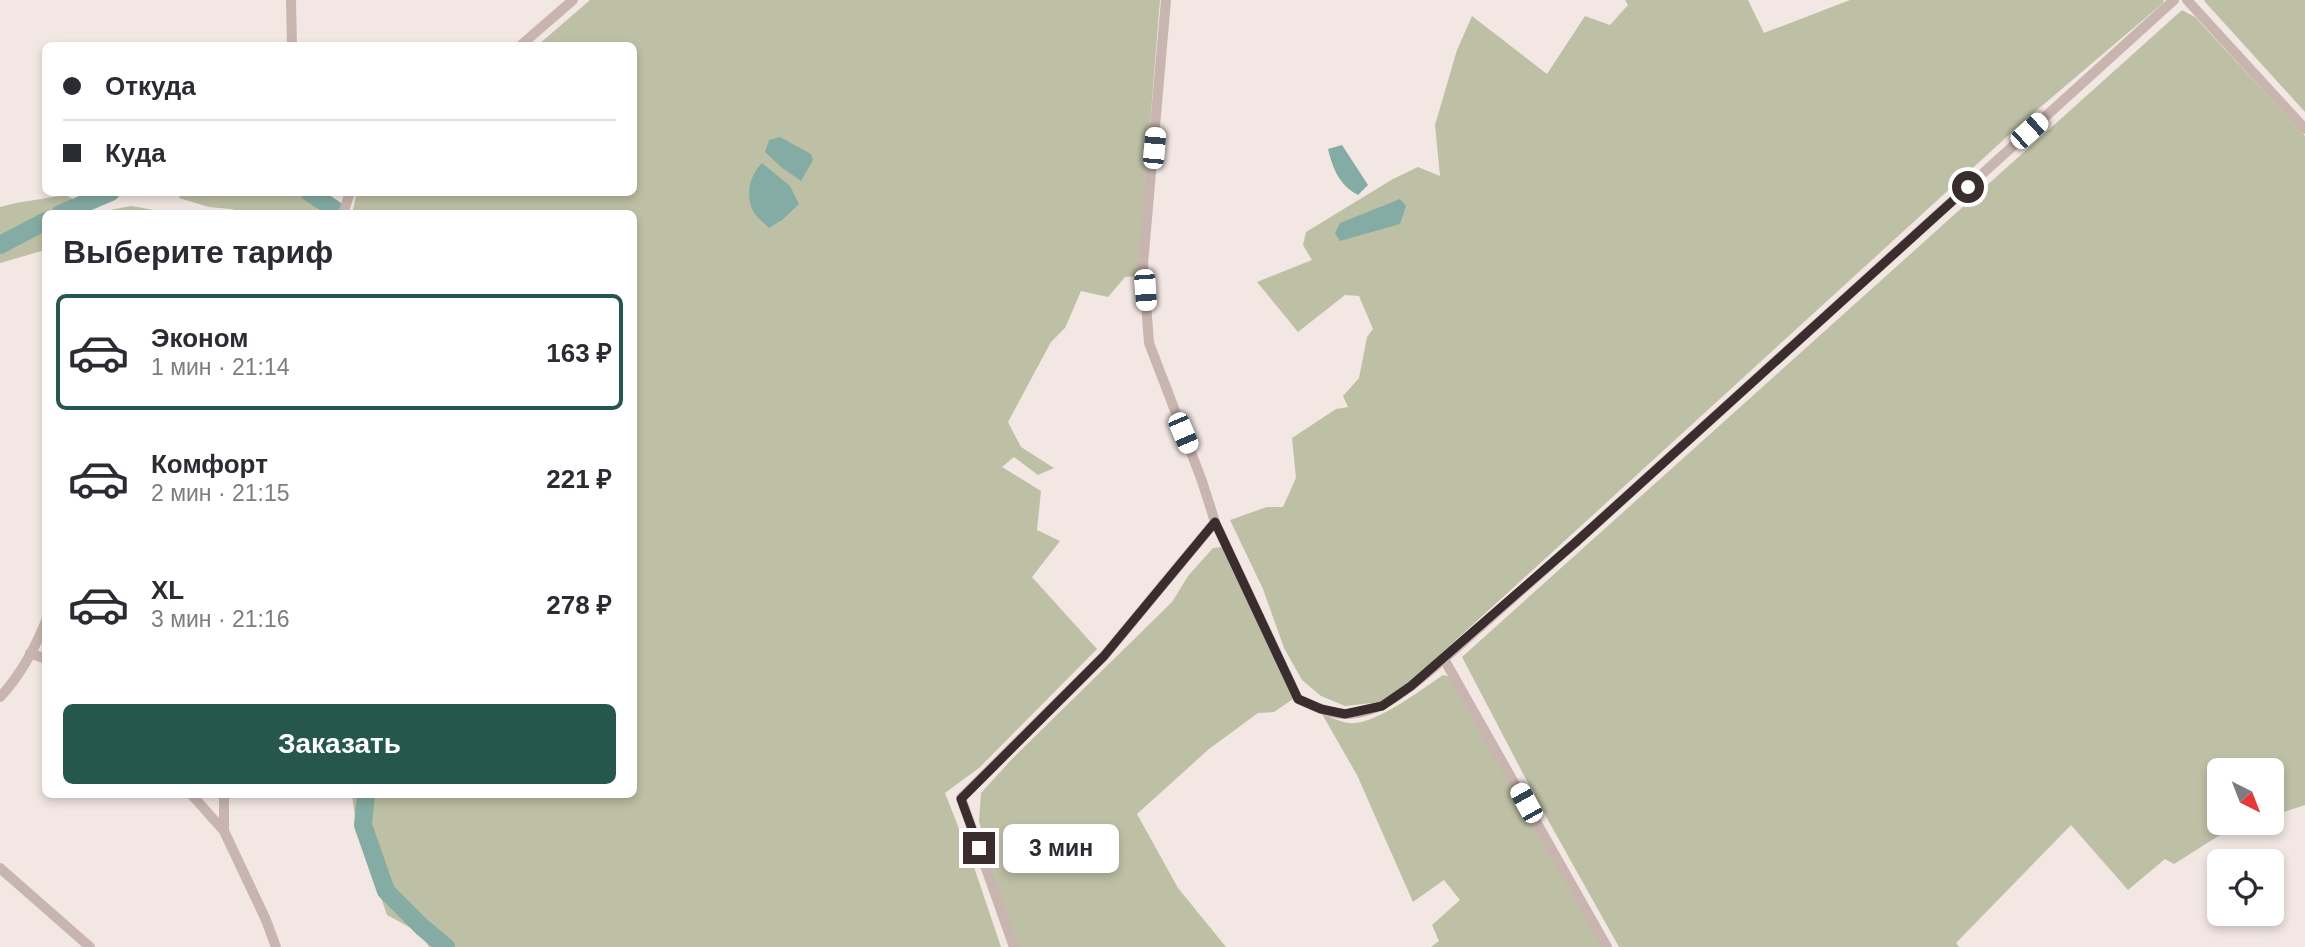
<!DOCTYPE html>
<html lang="ru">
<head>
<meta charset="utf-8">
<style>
	body { margin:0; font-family:Arial,sans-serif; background:#f7f7f7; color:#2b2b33; height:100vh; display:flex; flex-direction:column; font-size:26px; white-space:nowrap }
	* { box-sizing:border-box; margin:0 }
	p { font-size:23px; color:#7c7c81 }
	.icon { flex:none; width:38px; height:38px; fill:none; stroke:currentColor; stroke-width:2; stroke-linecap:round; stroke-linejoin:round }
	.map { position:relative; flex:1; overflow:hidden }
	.panel { position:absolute; left:42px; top:210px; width:595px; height:588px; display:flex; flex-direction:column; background:#fff; border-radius:10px; box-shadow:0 4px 10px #0003 }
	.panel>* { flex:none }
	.guide { position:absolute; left:42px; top:42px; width:595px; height:154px; border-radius:10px; box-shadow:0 4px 10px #0003; display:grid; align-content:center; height:154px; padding:0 21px; background:#fff }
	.needle { width:46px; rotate:138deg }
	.fabs { position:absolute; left:2207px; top:758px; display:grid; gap:14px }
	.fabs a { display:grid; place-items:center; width:77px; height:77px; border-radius:10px; background:#fff; box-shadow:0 4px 10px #0003; font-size:35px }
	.end { position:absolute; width:32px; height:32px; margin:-16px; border:9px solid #392e2d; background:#fff; box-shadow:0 0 0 4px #fff }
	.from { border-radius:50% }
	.bubble { position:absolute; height:49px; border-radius:10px; background:#fff; box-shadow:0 4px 10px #0003; font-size:23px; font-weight:700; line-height:49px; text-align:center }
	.car { position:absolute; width:21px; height:42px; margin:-21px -10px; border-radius:9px; box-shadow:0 0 5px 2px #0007; background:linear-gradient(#fff 24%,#345 0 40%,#fff 0 76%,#345 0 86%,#fff 0) }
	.guide b { display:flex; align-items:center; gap:24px; height:66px; font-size:26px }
	.guide b+b { border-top:2px solid #e1e1e2 }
	.guide i { width:18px; height:18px; background:#2b2b33 }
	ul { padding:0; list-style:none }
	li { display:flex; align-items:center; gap:21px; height:116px; margin:0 14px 10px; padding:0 7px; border:4px solid transparent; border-radius:10px }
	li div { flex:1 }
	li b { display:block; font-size:26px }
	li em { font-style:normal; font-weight:700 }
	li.on { border-color:#26574e }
	li>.icon { width:63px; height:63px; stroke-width:1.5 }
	h2 { padding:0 21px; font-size:32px; line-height:84px }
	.cta { display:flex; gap:14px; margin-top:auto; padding:14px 21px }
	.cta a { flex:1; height:80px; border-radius:10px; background:#26574e; color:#fff; font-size:28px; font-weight:700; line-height:80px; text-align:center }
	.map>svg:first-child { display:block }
	.green { fill:#bdc0a4 }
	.water { fill:#85aca4 }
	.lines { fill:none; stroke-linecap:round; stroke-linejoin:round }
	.river { stroke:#85aca4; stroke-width:18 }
	.street { stroke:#c9b5b0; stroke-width:10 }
	.route { stroke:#392e2d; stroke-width:9 }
</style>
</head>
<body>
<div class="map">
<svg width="2305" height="947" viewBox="0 0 2305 947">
	<rect width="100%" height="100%" fill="#f2e7e3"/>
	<g class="green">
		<polygon points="590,0 1160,0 1138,276 1125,277 1108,297 1081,291 1065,328 1051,342 1008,422 1021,447 1054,468 1038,475 1014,457 1002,467 1041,491 1037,530 1060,541 1032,577 1097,649 979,768 945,793 974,867 1001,947 429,947 420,933 387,915 356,825 352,795 634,794 634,214 352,213 357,193 634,192 634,46 538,45"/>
		<polygon points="1625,0 1748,0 1764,33 1850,0 2164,0 2163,3 2023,122 1409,683 1381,702 1345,706 1321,696 1302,680 1284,648 1263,589 1230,520 1267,507 1283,507 1296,478 1292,438 1336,409 1348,407 1343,396 1359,378 1367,337 1373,329 1359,296 1345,295 1298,332 1257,282 1312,260 1303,245 1306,232 1393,179 1418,167 1440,176 1435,125 1457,50 1472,16 1547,74 1585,16 1610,25 1628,5"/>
		<polygon points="2204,0 2305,0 2305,112 2205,2"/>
		<polygon points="2182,10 2195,17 2305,136 2305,805 2272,816 2272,770 2219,770 2219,822 2239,823 2174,864 2165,859 2128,890 2071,825 1956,943 1959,947 1619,947 1539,804 1462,657"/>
		<polygon points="181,192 324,192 325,197 315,213 246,213 231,209 209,207 179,198"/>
		<polygon points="66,195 95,213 131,206 171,213 46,214 45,250 0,263 0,207 16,203"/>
		<polygon points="1223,547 1293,699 1274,712 1258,713 1209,749 1137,814 1178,888 1226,947 1018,947 996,886 979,821 981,793 1012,759 1172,602 1188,576 1213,548"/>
		<path d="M1443 675 1451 677 1603 947H1431L1439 941 1432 925 1460 900 1444 880 1413 902 1357 775 1322 714C1330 717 1340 722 1349 723 1374 726 1422 689 1443 675Z"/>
	</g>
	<g class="water">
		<polygon points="780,137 811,154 813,160 801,181 781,167 765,152 769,140"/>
		<path d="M1342 145 1368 185 1358 195C1339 185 1333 169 1328 149Z"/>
		<path d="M762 163 790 186 799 204 782 220 769 228C764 223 756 217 753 211 745 194 750 175 762 163Z"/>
		<polygon points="1400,199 1406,206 1400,224 1340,241 1335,233 1340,223"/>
	</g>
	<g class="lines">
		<g class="river">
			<polyline points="309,192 341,214"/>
			<polyline points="60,214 111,192"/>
			<polyline points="0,245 46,221"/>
			<polyline points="366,794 363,825 386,891 422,927 446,947"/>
		</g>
		<g class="street">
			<polyline points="291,0 292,46"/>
			<path d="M1166 0 1143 264 1149 343 1202 481 1215 522 1298 699C1312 705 1329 714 1345 714 1384 714 1416 682 1444 659"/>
			<polyline points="2187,0 2305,129"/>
			<polyline points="520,46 573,0"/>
			<polyline points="343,214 350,192"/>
			<polyline points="30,653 46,659"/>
			<path d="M0 697C20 676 35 648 46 621"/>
			<polyline points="191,794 224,831 266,920 276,947"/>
			<polyline points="224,831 224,794"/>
			<polyline points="0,868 90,947"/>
			<polyline points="1014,947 961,798 1104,656 1215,522"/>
			<polyline points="1607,947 1444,659 1576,542 2174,0"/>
		</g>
	</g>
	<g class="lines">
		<polyline class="route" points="979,848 961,799 1104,656 1215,522 1298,699 1321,709 1345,714 1382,706 1411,686 1576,542 1968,187"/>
	</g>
</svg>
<div class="fabs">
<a><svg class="needle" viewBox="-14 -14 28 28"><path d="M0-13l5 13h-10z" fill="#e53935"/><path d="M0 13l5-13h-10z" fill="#7c7c81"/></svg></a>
<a><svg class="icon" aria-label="locate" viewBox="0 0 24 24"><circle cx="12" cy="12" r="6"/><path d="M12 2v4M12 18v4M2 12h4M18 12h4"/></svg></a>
</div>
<i class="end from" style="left:1968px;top:187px"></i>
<i class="end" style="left:979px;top:848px"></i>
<div class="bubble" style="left:1003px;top:824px;width:116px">3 мин</div>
<i class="car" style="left:2029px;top:131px;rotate:48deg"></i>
<i class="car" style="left:1154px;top:148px;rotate:5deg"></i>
<i class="car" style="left:1145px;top:290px;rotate:176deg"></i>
<i class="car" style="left:1183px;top:433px;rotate:157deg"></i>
<i class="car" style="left:1526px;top:803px;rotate:331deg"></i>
<div class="guide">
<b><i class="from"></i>Откуда</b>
<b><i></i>Куда</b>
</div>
<section class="panel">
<h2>Выберите тариф</h2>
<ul>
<li class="on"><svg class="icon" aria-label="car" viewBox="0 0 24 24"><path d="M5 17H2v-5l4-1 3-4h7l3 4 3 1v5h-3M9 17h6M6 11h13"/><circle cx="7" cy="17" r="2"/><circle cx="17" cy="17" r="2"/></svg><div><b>Эконом</b><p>1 мин · 21:14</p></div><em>163 ₽</em></li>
<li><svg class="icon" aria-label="car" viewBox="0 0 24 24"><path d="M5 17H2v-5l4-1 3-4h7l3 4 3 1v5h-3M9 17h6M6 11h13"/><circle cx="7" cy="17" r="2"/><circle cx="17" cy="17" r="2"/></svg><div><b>Комфорт</b><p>2 мин · 21:15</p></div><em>221 ₽</em></li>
<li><svg class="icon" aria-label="car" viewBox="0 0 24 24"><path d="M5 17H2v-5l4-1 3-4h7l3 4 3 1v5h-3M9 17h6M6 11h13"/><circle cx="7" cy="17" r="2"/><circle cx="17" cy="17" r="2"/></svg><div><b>XL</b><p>3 мин · 21:16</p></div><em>278 ₽</em></li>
</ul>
<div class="cta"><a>Заказать</a></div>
</section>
</div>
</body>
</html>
